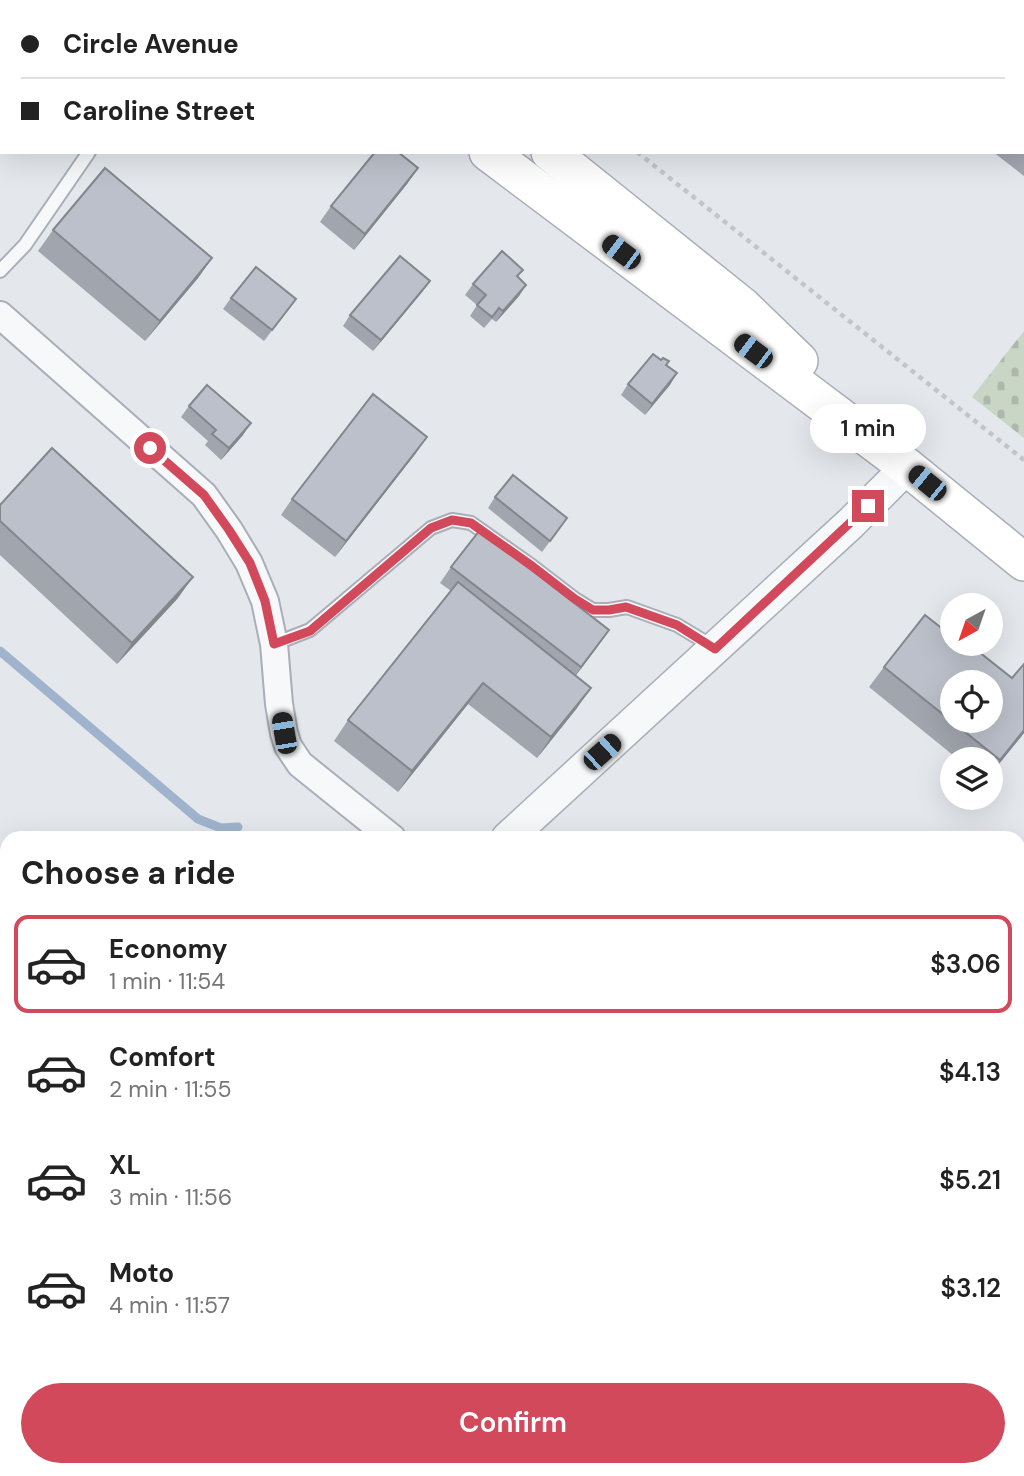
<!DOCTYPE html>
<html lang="en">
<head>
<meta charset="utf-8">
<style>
	body { margin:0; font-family:"DM Sans",sans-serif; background:#f6f6f6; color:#222; height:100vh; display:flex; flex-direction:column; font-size:26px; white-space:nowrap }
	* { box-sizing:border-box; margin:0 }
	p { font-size:23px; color:#767676 }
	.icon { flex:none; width:38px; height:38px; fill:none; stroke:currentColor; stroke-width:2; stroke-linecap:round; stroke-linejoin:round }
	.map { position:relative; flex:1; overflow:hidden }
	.sheet { position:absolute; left:0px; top:831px; width:1026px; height:646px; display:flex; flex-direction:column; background:#fff; border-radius:21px 21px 0 0; box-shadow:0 7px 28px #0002 }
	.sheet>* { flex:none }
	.banner { position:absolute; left:0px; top:0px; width:1026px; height:154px; box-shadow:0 7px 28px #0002; display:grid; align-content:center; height:154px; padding:0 21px; background:#fff }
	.needle { width:46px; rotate:220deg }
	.fabs { position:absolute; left:940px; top:593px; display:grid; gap:14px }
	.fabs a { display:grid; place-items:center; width:63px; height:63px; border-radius:50%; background:#fff; box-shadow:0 7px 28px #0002; font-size:35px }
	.end { position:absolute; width:32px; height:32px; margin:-16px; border:9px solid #d1495b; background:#fff; box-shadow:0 0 0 4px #fff }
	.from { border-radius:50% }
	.bubble { position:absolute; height:49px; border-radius:24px; background:#fff; box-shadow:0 7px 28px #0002; font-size:23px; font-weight:600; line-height:49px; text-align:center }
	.car { position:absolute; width:21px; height:42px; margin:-21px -10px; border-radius:9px; box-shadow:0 0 5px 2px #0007; background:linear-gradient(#222 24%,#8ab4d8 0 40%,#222 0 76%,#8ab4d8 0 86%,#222 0) }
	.banner b { display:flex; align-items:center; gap:24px; height:66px; font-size:26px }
	.banner b+b { border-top:2px solid #e0e0e0 }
	.banner i { width:18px; height:18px; background:#222 }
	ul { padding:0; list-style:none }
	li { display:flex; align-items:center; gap:21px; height:98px; margin:0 14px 10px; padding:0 7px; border:4px solid transparent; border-radius:14px }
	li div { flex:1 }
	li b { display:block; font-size:26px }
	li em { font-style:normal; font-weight:600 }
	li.selected { border-color:#d1495b }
	li>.icon { width:63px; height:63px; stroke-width:1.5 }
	h2 { padding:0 21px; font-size:32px; line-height:84px }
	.cta { display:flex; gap:14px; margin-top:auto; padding:14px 21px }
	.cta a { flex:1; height:80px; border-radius:42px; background:#d1495b; color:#fff; font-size:28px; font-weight:600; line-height:80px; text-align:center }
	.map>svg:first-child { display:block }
	.cemetery { fill:url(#cemetery-stones) }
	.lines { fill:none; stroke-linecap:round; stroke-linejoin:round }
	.stream { stroke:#9fb4cc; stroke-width:9 }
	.service-casing { stroke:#a9aeb7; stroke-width:16 }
	.minor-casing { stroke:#a9aeb7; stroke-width:30 }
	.tertiary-casing { stroke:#a9aeb7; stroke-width:35 }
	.secondary-casing { stroke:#a9aeb7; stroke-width:40 }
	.path { stroke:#c2c5cb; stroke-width:4.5; stroke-dasharray:5 5; stroke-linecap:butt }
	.service { stroke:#f7f8fa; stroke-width:12 }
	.minor { stroke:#f7f8fa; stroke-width:26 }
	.tertiary { stroke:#f7f8fa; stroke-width:32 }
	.secondary { stroke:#fff; stroke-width:37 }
	.wall { fill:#a1a5ae }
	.shaded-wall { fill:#83868d }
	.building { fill:#bbc0ca; stroke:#83868d; stroke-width:2; fill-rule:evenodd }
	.route { stroke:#d1495b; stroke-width:9 }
</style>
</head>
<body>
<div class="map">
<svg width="1024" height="1476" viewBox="0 0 1024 1476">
	<defs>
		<pattern id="cemetery-stones" width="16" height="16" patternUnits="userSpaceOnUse" patternTransform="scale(1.75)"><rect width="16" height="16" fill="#c9d6c5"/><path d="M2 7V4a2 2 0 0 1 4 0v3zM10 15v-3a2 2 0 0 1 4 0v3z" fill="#adb8ab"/></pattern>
	</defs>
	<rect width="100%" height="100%" fill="#e4e7ec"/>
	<polygon class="cemetery" points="1024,331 1024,438 972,397"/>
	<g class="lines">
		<polyline class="stream" points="0,651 198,819 221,828 238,827"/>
		<g class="service-casing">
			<g id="service">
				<polyline points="212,2 213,0"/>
				<polyline points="0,271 25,245 89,152"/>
				<polyline points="274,644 310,630 431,528 452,520 471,523 532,566 575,599 593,610 609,610 627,607 677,625 715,648"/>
				<polyline points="0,867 7,873"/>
				<polyline points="0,981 7,973"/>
				<polyline points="1024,1057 1022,1060 1024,1063"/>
				<polyline points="0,1152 7,1144"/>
			</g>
		</g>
		<g class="minor-casing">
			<polyline id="minor" points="0,315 204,495 229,530 249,563 265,601 274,644 279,704 284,733 288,746 300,764 392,838"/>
		</g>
		<g class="tertiary-casing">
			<g id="tertiary">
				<polyline points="508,838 851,523 907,467"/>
				<polyline points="0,1300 7,1293"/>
			</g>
		</g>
		<g class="secondary-casing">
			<g id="secondary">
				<polyline points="284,0 286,2"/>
				<polyline points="360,0 363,2"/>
				<polyline points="488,152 907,467 1024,562"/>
				<polyline points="550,152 742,306 799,361"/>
			</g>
		</g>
		<g class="path">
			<polyline points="445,0 447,2"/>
			<polyline points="637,152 1024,460"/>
		</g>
		<use href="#service" class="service"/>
		<use href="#minor" class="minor"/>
		<use href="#tertiary" class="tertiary"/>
		<use href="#secondary" class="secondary"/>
	</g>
	<g class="wall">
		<polygon points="1024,74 1024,176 993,152 1024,152"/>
		<polygon points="418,168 407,184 354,250 320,222 331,206"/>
		<polygon points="53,230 212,258 198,278 145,341 38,251"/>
		<polygon points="518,277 526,285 519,296 496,322 492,319 484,328 470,316 477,305 465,295 473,284"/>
		<polygon points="430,281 422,292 373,351 343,326 350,315"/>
		<polygon points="231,298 296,299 264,341 223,309"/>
		<polygon points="666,365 677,373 645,415 621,395 628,384"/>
		<polygon points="189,406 243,435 221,460 205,445 208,441 181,417"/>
		<polygon points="416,453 335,557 281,515 292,499"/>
		<polygon points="495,497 567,518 542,552 488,508"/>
		<polygon points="0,505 178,598 117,664 0,555"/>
		<polygon points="451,567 598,646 576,675 577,708 537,758 468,704 398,792 334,741 348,720 451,591 440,583"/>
		<polygon points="884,667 1024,733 990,775 990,760 959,760 869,687"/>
	</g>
	<g class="shaded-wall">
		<polygon points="418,168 407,184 354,250 365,234"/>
		<polygon points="212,258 198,278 145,341 160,321"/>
		<polygon points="430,281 422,292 373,351 381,340"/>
		<polygon points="526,285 519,296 496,322 503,311"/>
		<polygon points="677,373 670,385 645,415 652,404"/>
		<polygon points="251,423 243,435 221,460 229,448"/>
		<polygon points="427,437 416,453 335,557 346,541"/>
		<polygon points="193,577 178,598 117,664 132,643"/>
		<polygon points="609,630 598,646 570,683 581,667"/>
		<polygon points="483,683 468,704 398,792 412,771"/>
		<polygon points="591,688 577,708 537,758 551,737"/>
		<polygon points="1024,730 1024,733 990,775 1000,760"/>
	</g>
	<g class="building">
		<polygon points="375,152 398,152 418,168 365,234 331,206"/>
		<polygon points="105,168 212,258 160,321 53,230"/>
		<polygon points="502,251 523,270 517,276 526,285 503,311 499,308 492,317 477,305 486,295 473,284"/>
		<polygon points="400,256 430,281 381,340 350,315"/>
		<polygon points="256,267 296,299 272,330 231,298"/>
		<polygon points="653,354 661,360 663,358 669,361 666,365 677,373 652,404 628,384"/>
		<polygon points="207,385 251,423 229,448 212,434 216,430 189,406"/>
		<polygon points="373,394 427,437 346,541 292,499"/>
		<polygon points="52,448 193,577 132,643 0,521 0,505"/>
		<polygon points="513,475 567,518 550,541 495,497"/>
		<polygon points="480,530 609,630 581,667 451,567"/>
		<polygon points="458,582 591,688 551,737 483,683 412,771 348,720"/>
		<path d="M925 615 949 634 952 631V644H969L1012 678 1024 664V730L1000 760 884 667ZM952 682H990V721H952Z"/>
		<polygon points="1024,958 1024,998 1018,1004 1018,964"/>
		<polygon points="7,1465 7,1470 34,1470 39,1476 0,1476 0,1471"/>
	</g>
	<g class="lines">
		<polyline class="route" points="150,448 204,495 229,530 250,563 265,601 274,644 310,631 431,528 452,520 471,523 532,566 575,599 593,610 609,610 626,607 677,625 715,649 868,506"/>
	</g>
</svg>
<div class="fabs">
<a><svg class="needle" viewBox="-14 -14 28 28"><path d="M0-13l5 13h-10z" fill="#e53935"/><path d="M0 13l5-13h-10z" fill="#767676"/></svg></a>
<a><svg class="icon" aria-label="locate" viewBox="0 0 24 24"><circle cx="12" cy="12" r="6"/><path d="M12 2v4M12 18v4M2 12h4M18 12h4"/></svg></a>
<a><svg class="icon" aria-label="layers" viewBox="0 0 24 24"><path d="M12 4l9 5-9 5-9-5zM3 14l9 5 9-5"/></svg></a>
</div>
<i class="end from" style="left:150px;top:448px"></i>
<i class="end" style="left:868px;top:506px"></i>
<div class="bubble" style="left:810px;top:404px;width:116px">1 min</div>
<i class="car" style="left:621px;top:252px;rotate:307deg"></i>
<i class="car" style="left:753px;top:351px;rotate:307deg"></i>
<i class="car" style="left:927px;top:483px;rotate:309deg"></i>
<i class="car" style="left:284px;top:733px;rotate:350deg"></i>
<i class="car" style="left:602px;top:752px;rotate:48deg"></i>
<div class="banner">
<b><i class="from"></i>Circle Avenue</b>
<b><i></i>Caroline Street</b>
</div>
<section class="sheet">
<h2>Choose a ride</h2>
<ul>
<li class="selected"><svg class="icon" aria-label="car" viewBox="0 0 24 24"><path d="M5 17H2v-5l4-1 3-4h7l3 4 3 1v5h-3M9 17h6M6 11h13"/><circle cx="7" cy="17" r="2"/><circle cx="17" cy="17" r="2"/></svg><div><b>Economy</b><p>1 min · 11:54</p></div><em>$3.06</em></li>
<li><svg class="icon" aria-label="car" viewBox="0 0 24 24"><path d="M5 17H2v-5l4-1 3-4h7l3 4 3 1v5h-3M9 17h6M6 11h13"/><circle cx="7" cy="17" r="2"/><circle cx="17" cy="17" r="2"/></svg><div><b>Comfort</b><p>2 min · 11:55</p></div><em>$4.13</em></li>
<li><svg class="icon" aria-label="car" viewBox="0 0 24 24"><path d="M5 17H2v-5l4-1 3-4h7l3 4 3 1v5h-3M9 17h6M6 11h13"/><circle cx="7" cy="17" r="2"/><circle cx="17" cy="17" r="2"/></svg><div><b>XL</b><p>3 min · 11:56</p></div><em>$5.21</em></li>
<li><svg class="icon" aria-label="car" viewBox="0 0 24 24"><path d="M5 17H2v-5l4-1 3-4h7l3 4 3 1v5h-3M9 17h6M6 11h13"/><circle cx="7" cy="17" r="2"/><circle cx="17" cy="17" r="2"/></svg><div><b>Moto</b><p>4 min · 11:57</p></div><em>$3.12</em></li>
</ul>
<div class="cta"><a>Confirm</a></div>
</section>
</div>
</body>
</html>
